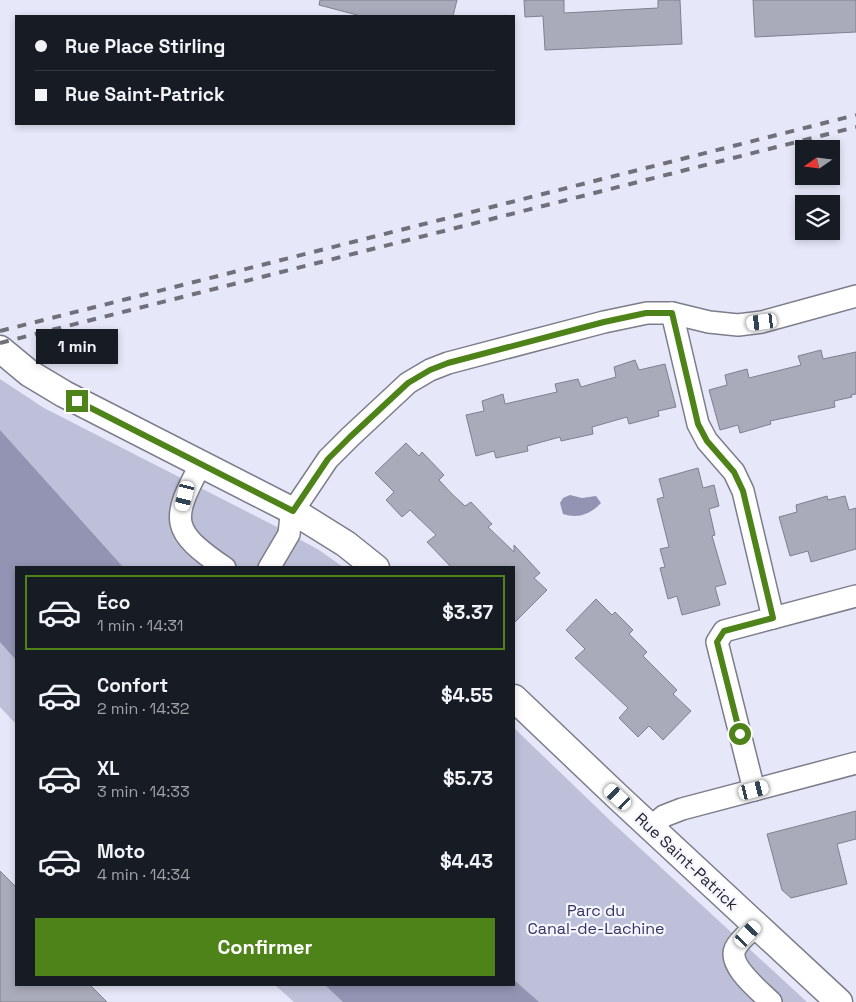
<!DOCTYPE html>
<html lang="fr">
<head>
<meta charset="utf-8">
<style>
	body { margin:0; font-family:"Space Grotesk",sans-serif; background:#20242c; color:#f1f3f6; height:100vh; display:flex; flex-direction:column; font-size:19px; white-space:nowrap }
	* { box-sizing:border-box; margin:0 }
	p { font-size:16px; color:#9ea1a6 }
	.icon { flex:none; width:28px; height:28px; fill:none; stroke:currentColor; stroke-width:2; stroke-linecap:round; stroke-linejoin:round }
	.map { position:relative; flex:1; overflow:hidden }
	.details { position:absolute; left:15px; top:566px; width:500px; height:420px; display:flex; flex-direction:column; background:#171b24; border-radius:0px; box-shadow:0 2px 8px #0003 }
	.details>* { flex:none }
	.guide { position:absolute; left:15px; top:15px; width:500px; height:110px; border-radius:0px; box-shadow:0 2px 8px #0003; display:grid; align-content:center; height:110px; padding:0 20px; background:#171b24 }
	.needle { width:32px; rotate:256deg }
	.fabs { position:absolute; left:795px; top:140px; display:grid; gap:10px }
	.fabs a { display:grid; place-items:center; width:45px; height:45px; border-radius:0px; background:#171b24; box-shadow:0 2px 8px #0003; font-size:25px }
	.end { position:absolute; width:22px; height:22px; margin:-11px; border:6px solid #4e831a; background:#fff; box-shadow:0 0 0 2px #fff }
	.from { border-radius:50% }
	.bubble { position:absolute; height:35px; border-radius:0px; background:#171b24; box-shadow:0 2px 8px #0003; font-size:16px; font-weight:700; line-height:35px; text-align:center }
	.car { position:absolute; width:15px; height:30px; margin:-15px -8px; border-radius:6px; box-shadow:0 0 4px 1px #0007; background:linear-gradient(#fff 24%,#345 0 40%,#fff 0 76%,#345 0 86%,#fff 0) }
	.guide b { display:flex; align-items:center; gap:18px; height:48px; font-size:19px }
	.guide b+b { border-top:1px solid #363941 }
	.guide i { width:12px; height:12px; background:#f1f3f6 }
	ul { padding:9px 0 0; list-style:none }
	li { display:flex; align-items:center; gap:15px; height:75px; margin:0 10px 8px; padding:0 10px; border:2px solid transparent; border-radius:0px }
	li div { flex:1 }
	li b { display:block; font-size:19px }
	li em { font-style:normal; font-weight:700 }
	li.current { border-color:#4e831a }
	li>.icon { width:45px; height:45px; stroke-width:1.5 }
	.action { display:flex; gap:10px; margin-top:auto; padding:10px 20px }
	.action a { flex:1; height:58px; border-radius:0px; background:#4e831a; color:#fff; font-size:20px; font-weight:700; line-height:58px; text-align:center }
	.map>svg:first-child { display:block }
	.green { fill:#bec0d9 }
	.water { fill:#9394b3 }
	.building { fill:#aaabba; stroke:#7f808e }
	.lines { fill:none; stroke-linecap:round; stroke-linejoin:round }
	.minor-casing { stroke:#7c7d8b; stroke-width:24 }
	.major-casing { stroke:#7c7d8b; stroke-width:29 }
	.minor { stroke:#fff; stroke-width:21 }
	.major { stroke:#fff; stroke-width:26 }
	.rail { stroke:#70707a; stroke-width:4; stroke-dasharray:9 9; stroke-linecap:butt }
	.route { stroke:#4e831a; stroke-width:6 }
	.labels { text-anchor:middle; stroke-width:4.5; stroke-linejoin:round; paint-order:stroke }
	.street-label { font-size:16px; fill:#232329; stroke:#f5f5ff }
	.park-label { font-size:16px; fill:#353460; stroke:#f5f5ff }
</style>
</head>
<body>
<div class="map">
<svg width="856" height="1002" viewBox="0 0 856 1002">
	<rect width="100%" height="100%" fill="#e6e7f8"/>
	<g class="green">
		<polygon points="0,379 44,408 277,527 319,550 343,567 16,568 16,724 0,707"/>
		<polygon points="514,728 616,826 807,1002 294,1002 275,985 514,985"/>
	</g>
	<g class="water">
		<polygon points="0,430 123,567 16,568 16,660 0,642"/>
		<path d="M570 495 582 498 596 496 601 503C591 514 578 519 563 514L560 503 563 498Z"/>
		<polygon points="514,980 539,1002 343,1002 325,985 514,985"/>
	</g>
	<g class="building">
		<polygon points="320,0 457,0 453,16 361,16 319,5"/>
		<polygon points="524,0 564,0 564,13 658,8 658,0 680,0 682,44 545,50 543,16 525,17"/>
		<polygon points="753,0 856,0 856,32 755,37"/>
		<polygon points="821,350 823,359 856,352 856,394 851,395 852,397 834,401 835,407 770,421 771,424 740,433 738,425 720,430 709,390 727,385 725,375 747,369 749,378 801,365 798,356"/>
		<polygon points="635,360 639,370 665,364 676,407 658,411 659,416 629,424 627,417 592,427 593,434 561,441 560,437 527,446 528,451 496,458 494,451 476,456 466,415 484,411 482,401 503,394 505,404 557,392 555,384 578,379 581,387 598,382 616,377 614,367"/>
		<polygon points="406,443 419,456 422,452 444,475 439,480 452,494 465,506 471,502 492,524 488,527 514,552 514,545 540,573 534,578 547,590 514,623 514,568 452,568 427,542 436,535 410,510 402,517 386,500 394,492 375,473"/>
		<polygon points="698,468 703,488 714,485 719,506 709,509 715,535 712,536 726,584 715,587 720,605 682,615 677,596 668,599 660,568 665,567 660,549 669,547 657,499 664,497 659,479"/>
		<polygon points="827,496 828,500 845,496 849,510 856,508 856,549 811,562 808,551 790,556 779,517 797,512 796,505"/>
		<polygon points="596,599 612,615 615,612 633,630 629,634 647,652 643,656 677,690 673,694 691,711 663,740 649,726 638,737 619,718 628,708 575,658 585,649 566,630"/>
		<polygon points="856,811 856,839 837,844 847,884 791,898 782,890 767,834"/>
		<polygon points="0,871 16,887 16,985 90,985 107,1002 0,1002"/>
	</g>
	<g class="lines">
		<g class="minor-casing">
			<g id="minor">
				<polyline points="672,313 698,424 707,441 734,472 743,491 773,618"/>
				<path d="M201 464C170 521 171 531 225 568"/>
				<polyline points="269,568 289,534 291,516 293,511 328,459 350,437 408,383 430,370 448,363 604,322 647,313 672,313 709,322 738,325 762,322 856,296"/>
				<polyline points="754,790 717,642 724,631 856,596"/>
				<polyline points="651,827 664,816 682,809 856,763"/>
				<path d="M756 926C749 933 739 940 735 949 728 966 760 991 771 1002"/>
			</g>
		</g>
		<g class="major-casing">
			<g id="major">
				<polyline points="0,349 29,373 64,394 293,511 346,544 376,568"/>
				<polyline points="514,698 618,797 839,1002"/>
			</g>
		</g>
		<use href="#minor" class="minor"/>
		<use href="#major" class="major"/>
		<g class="rail">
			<polyline points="0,331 856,115"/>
			<polyline points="0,343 856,127"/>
		</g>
	</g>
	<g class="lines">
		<polyline class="route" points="77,401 293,511 328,459 350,437 408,383 430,370 448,363 604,322 646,313 672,313 698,424 707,441 734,472 743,491 773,618 724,631 717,642 740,734"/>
	</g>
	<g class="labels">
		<g class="street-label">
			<text transform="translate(687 861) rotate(43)" y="6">Rue Saint-Patrick</text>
		</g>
		<g class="park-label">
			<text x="596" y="916">Parc du<tspan x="596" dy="18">Canal-de-Lachine</tspan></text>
		</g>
	</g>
</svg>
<div class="fabs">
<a><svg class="needle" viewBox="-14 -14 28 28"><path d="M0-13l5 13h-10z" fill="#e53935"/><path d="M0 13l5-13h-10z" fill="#9ea1a6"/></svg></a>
<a><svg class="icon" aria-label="layers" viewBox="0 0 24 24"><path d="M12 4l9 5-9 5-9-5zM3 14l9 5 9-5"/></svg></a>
</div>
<i class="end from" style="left:740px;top:734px"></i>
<i class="end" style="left:77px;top:401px"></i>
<div class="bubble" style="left:36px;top:329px;width:82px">1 min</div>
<i class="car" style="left:762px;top:322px;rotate:263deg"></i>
<i class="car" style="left:185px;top:496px;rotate:194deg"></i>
<i class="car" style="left:754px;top:790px;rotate:76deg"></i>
<i class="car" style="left:618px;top:797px;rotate:313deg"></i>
<i class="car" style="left:748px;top:934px;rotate:43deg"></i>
<div class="guide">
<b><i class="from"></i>Rue Place Stirling</b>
<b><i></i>Rue Saint-Patrick</b>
</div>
<section class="details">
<ul>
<li class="current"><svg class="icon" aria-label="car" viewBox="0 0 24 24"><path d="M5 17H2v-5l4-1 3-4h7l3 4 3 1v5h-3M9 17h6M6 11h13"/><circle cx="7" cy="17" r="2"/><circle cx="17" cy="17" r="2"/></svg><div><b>Éco</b><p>1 min · 14:31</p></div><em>$3.37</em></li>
<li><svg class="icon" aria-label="car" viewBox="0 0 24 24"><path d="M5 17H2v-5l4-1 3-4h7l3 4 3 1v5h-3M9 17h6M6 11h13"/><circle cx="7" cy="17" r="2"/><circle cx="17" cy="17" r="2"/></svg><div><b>Confort</b><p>2 min · 14:32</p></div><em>$4.55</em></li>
<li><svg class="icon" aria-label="car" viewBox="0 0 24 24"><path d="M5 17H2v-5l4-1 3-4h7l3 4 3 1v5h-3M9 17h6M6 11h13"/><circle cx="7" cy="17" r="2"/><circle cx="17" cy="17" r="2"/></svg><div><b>XL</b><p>3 min · 14:33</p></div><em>$5.73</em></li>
<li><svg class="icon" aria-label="car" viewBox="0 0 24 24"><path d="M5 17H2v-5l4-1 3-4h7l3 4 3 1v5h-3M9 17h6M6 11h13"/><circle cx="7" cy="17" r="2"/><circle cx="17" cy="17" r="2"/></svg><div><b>Moto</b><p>4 min · 14:34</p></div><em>$4.43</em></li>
</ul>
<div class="action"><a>Confirmer</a></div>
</section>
</div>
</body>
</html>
